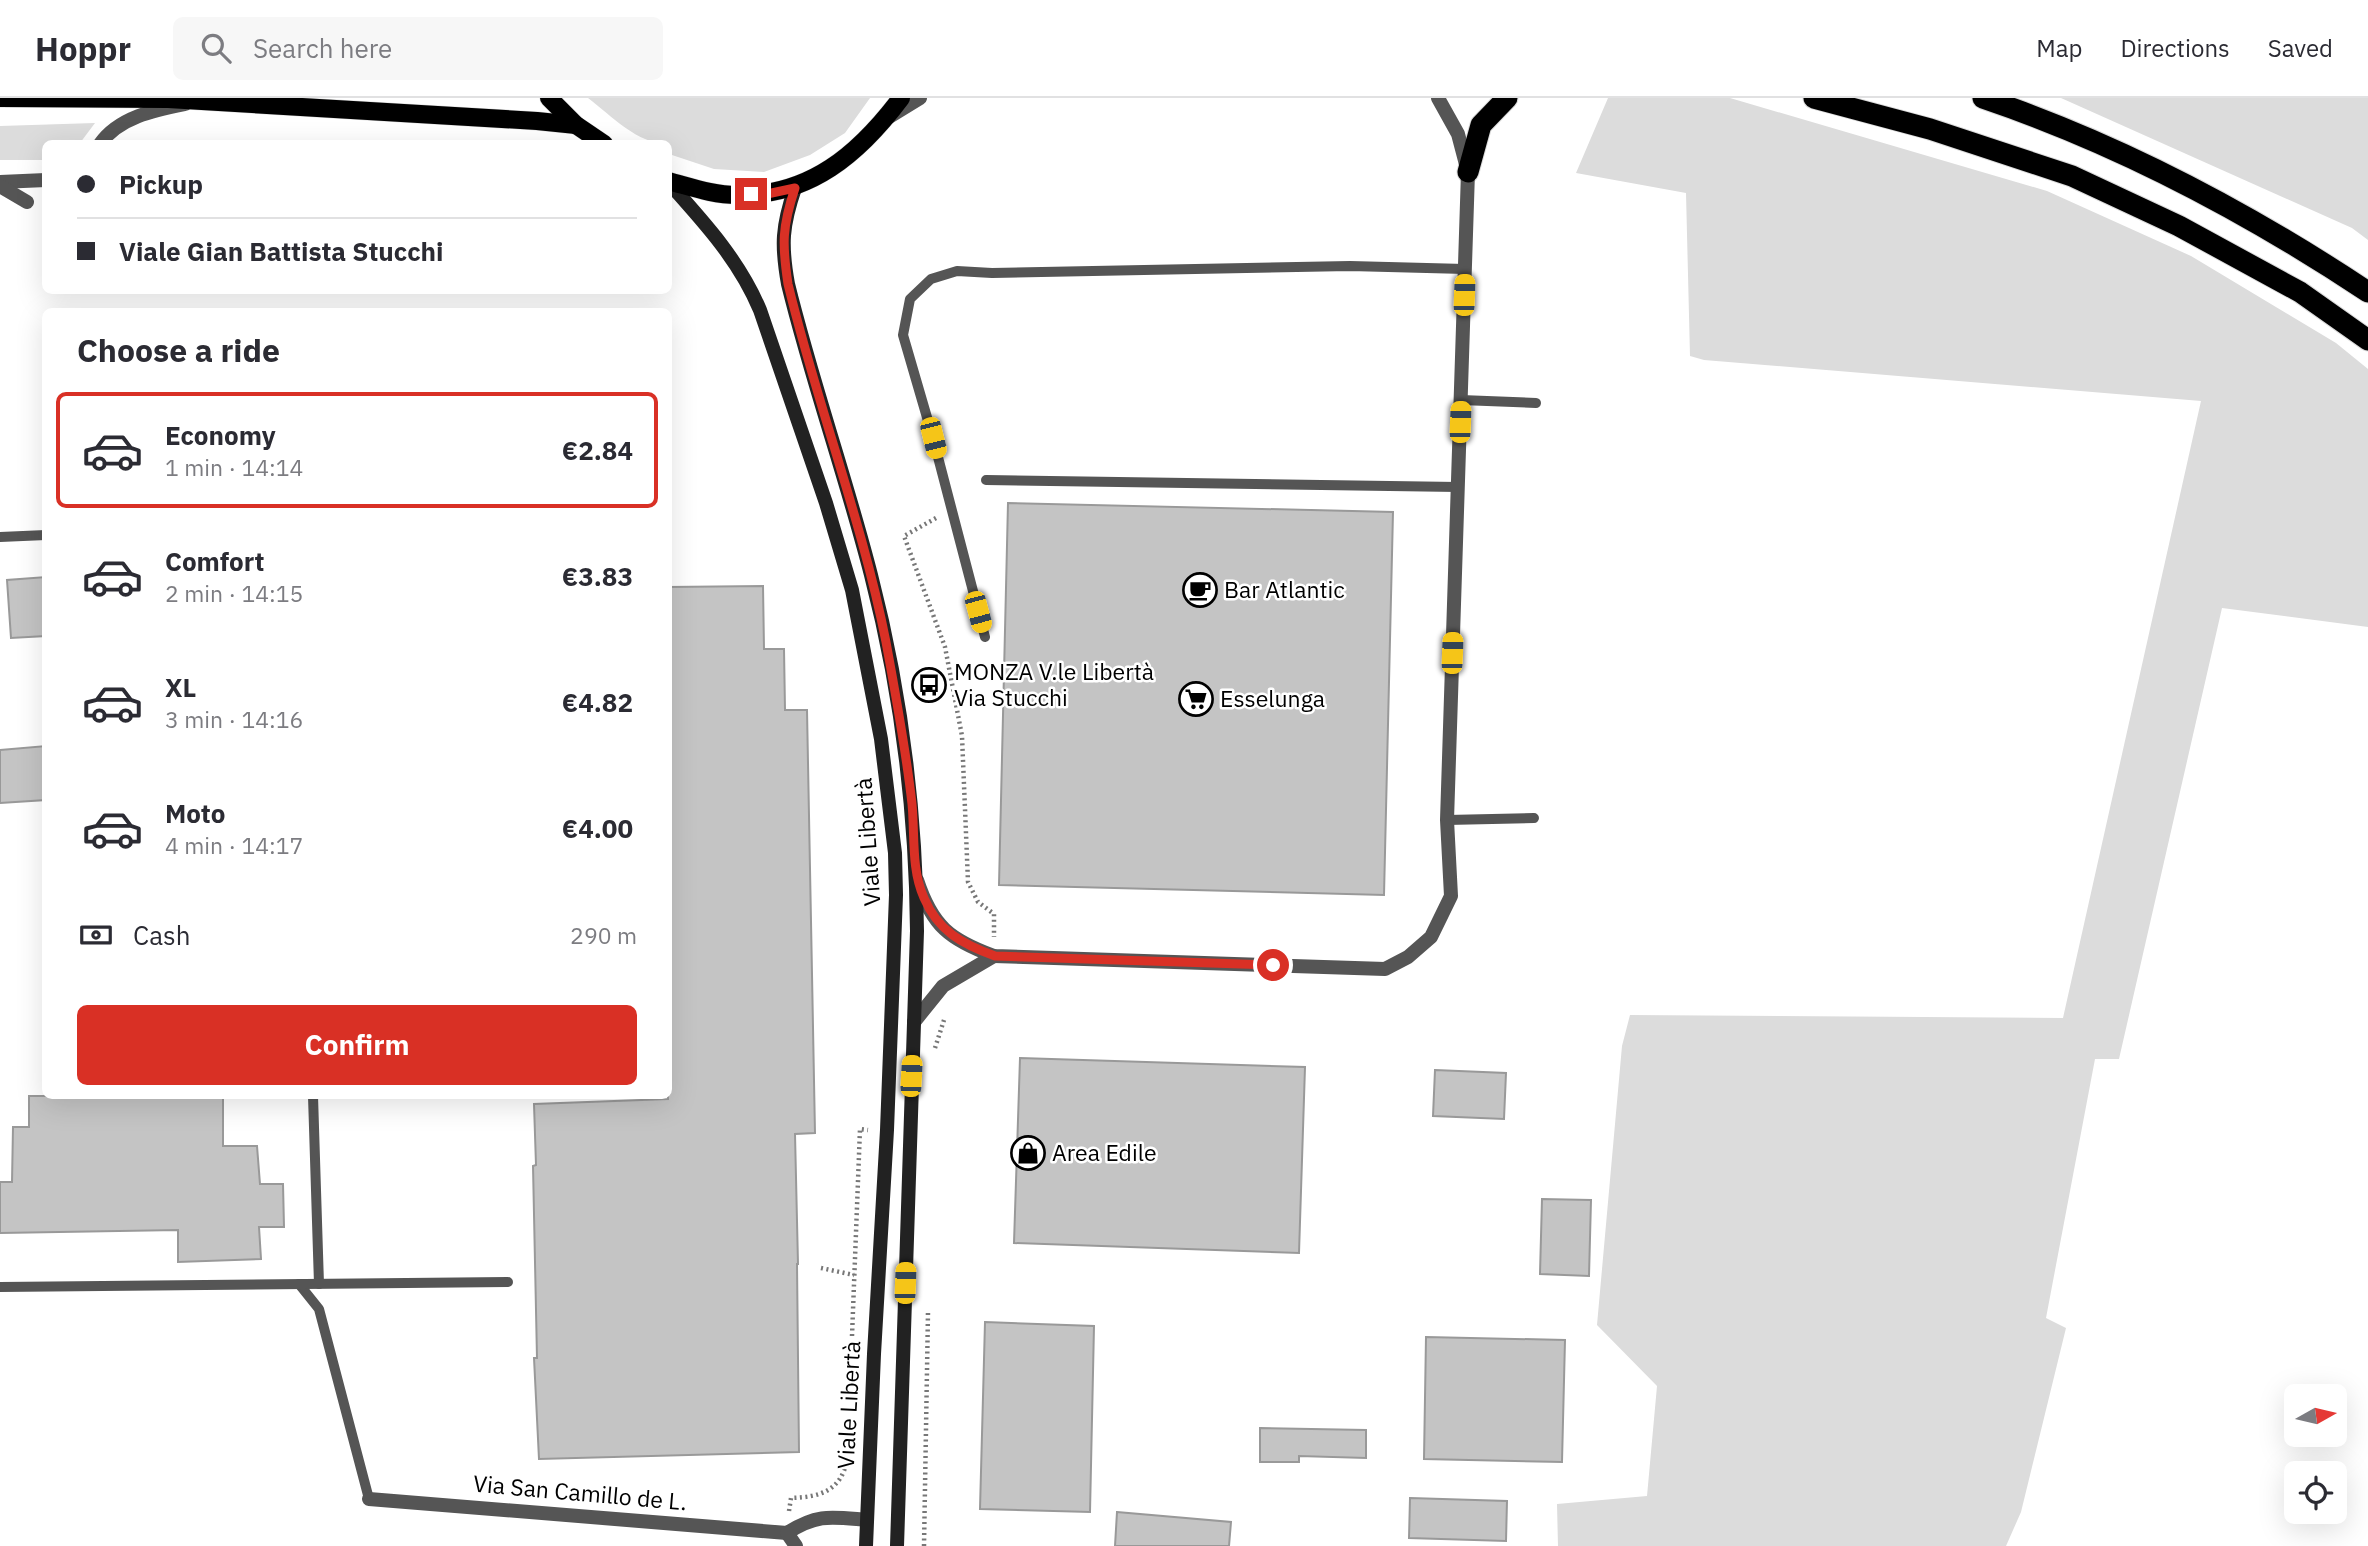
<!DOCTYPE html>
<html lang="en">
<head>
<meta charset="utf-8">
<style>
	body { margin:0; font-family:"IBM Plex Sans",sans-serif; background:#f7f7f7; color:#2b2b33; height:100vh; display:flex; flex-direction:column; font-size:26px; white-space:nowrap }
	* { box-sizing:border-box; margin:0 }
	p { font-size:23px; color:#7c7c81 }
	.icon { flex:none; width:38px; height:38px; fill:none; stroke:currentColor; stroke-width:2; stroke-linecap:round; stroke-linejoin:round }
	.map { position:relative; flex:1; overflow:hidden }
	.drawer { position:absolute; left:42px; top:210px; width:630px; height:791px; display:flex; flex-direction:column; background:#fff; border-radius:10px; box-shadow:0 7px 28px #0002 }
	.drawer>* { flex:none }
	.banner { position:absolute; left:42px; top:42px; width:630px; height:154px; border-radius:10px; box-shadow:0 7px 28px #0002; display:grid; align-content:center; height:154px; padding:0 35px; background:#fff }
	.needle { width:46px; rotate:82deg }
	.buttons { position:absolute; left:2284px; top:1286px; display:grid; gap:14px }
	.buttons a { display:grid; place-items:center; width:63px; height:63px; border-radius:10px; background:#fff; box-shadow:0 7px 28px #0002; font-size:35px }
	.end { position:absolute; width:32px; height:32px; margin:-16px; border:9px solid #d93025; background:#fff; box-shadow:0 0 0 4px #fff }
	.from { border-radius:50% }
	.car { position:absolute; width:21px; height:42px; margin:-21px -10px; border-radius:9px; box-shadow:0 0 5px 2px #0007; background:linear-gradient(#f5c518 24%,#345 0 40%,#f5c518 0 76%,#345 0 86%,#f5c518 0) }
	.banner b { display:flex; align-items:center; gap:24px; height:66px; font-size:26px }
	.banner b+b { border-top:2px solid #e1e1e2 }
	.banner i { width:18px; height:18px; background:#2b2b33 }
	ul { padding:0; list-style:none }
	li { display:flex; align-items:center; gap:21px; height:116px; margin:0 14px 10px; padding:0 21px; border:4px solid transparent; border-radius:10px }
	li div { flex:1 }
	li b { display:block; font-size:26px }
	li em { font-style:normal; font-weight:700 }
	li.on { border-color:#d93025 }
	li>.icon { width:63px; height:63px; stroke-width:1.5 }
	h2 { padding:0 35px; font-size:32px; line-height:84px }
	.pay { display:flex; align-items:center; gap:18px; height:77px; padding:0 35px; font-size:26px }
	.pay p { margin-inline-start:auto }
	.cta { display:flex; gap:14px; margin-top:auto; padding:14px 35px }
	.cta a { flex:1; height:80px; border-radius:10px; background:#d93025; color:#fff; font-size:28px; font-weight:700; line-height:80px; text-align:center }
	header { display:flex; align-items:center; gap:42px; box-sizing:border-box; height:98px; padding:0 35px; background:#fff; border-bottom:2px solid #e1e1e2 }
	header strong { font-size:33px }
	nav { display:flex; gap:38px; margin-inline-start:auto; font-size:24px }
	.search { width:490px; height:63px; background:#f7f7f7; display:flex; align-items:center; gap:18px; box-sizing:border-box; padding:0 24px; border-radius:10px; color:#7c7c81; font-size:26px }
	.map>svg:first-child { display:block }
	.green { fill:#dcdcdc }
	.building { fill:#c4c4c4; stroke:#999; stroke-width:2 }
	.lines { fill:none; stroke-linecap:round; stroke-linejoin:round }
	.primary-casing { stroke:#dbdbdb; stroke-width:19 }
	.highway-casing { stroke:#dbdbdb; stroke-width:23 }
	.path { stroke:#777; stroke-width:4.5; stroke-dasharray:2 3.5; stroke-linecap:butt }
	.lane { stroke:#555; stroke-width:10 }
	.street { stroke:#555; stroke-width:14 }
	.secondary { stroke:#222; stroke-width:14 }
	.primary { stroke:#000; stroke-width:18 }
	.highway { stroke:#000; stroke-width:21 }
	.route { stroke:#d93025; stroke-width:9 }
	.labels { text-anchor:middle; stroke-width:5; stroke-linejoin:round; paint-order:stroke }
	.poi-label { font-size:23px; fill:#000; stroke:#fff; text-anchor:start }
	.street-label { font-size:23px; fill:#000; stroke:#fff }
</style>
</head>
<body>
<header>
<strong>Hoppr</strong>
<div class="search"><svg class="icon" aria-label="search" viewBox="0 0 24 24"><circle cx="10" cy="10" r="6"/><path d="M15 15l6 6"/></svg>Search here</div>
<nav><a>Map</a><a>Directions</a><a>Saved</a></nav>
</header>
<div class="map">
<svg width="2368" height="1448" viewBox="0 0 2368 1448">
	<rect width="100%" height="100%" fill="#fff"/>
	<g class="green">
		<path d="M588 0H870L845 35 810 57 764 74 714 71 672 57 669 55 668 46C637 46 612 18 588 0Z"/>
		<polygon points="1608,0 1730,0 2047,93 2191,158 2336,245 2368,271 2368,529 2222,510 2119,961 2095,961 2046,1220 2066,1230 2021,1414 2006,1448 1558,1448 1557,1406 1647,1398 1657,1288 1597,1227 1622,948 1630,917 2063,920 2201,303 1704,262 1690,258 1686,95 1576,75"/>
		<polygon points="2061,0 2368,0 2368,142 2352,130"/>
		<polygon points="95,25 80,45 46,46 45,62 0,62 0,28"/>
	</g>
	<g class="building">
		<polygon points="1008,405 1393,414 1384,797 999,787"/>
		<polygon points="46,479 46,538 11,540 7,482"/>
		<polygon points="763,488 764,551 784,551 785,612 807,612 815,1035 795,1036 798,1166 797,1166 799,1354 539,1361 534,1260 537,1260 533,1068 536,1067 534,1006 668,1001 668,489"/>
		<polygon points="46,648 46,702 0,705 0,652"/>
		<polygon points="1020,960 1305,969 1299,1155 1014,1145"/>
		<polygon points="1435,972 1506,975 1504,1021 1433,1018"/>
		<polygon points="29,998 223,998 223,1048 257,1048 260,1086 283,1086 284,1129 259,1129 261,1161 178,1164 178,1132 0,1135 0,1084 12,1084 13,1029 29,1029"/>
		<polygon points="1542,1101 1591,1102 1589,1178 1540,1176"/>
		<polygon points="985,1224 1094,1228 1090,1414 980,1411"/>
		<polygon points="1426,1239 1565,1242 1562,1364 1424,1361"/>
		<polygon points="1260,1330 1366,1332 1366,1360 1299,1358 1299,1364 1260,1364"/>
		<polygon points="1410,1400 1507,1403 1506,1443 1409,1440"/>
		<polygon points="1117,1414 1231,1424 1229,1448 1115,1448"/>
	</g>
	<g class="lines">
		<g class="primary-casing">
			<g id="primary">
				<polyline points="0,0 168,1 537,23 576,27"/>
				<polyline points="549,0 576,27 604,46"/>
				<path d="M668 83C691 89 713 97 737 97 810 98 859 56 901 0"/>
			</g>
		</g>
		<g class="highway-casing">
			<g id="highway">
				<polyline points="1814,0 1930,31 2072,78 2179,128 2300,194 2368,242"/>
				<path d="M1983 0C2119 46 2249 115 2368 194"/>
				<polyline points="1468,74 1481,27 1507,0"/>
			</g>
		</g>
		<g class="path">
			<polyline points="936,420 904,438 945,549 962,638 968,784 978,804 994,816 994,839"/>
			<polyline points="935,950 944,922"/>
			<polyline points="821,1170 854,1177"/>
			<polyline points="852,1238 860,1031 868,1032"/>
			<path d="M789 1413 791 1400C820 1399 841 1393 847 1362"/>
			<polyline points="924,1448 928,1214"/>
		</g>
		<g class="lane">
			<polyline points="1461,302 1536,305"/>
			<polyline points="986,382 1458,389"/>
			<polyline points="0,439 46,437"/>
			<polyline points="985,539 933,340 903,237 910,201 931,181 957,173 992,175 1350,168 1465,171"/>
			<polyline points="1447,722 1534,720"/>
			<polyline points="313,998 319,1186"/>
			<polyline points="299,1186 319,1211 369,1401"/>
			<polyline points="0,1189 508,1184"/>
		</g>
		<g class="street">
			<polyline points="889,19 920,0"/>
			<path d="M100 46C119 19 155 12 185 6"/>
			<polyline points="0,84 46,82"/>
			<polyline points="0,88 27,104"/>
			<path d="M917 782C932 828 950 842 994 858L1385 871 1408 859 1431 839 1451 798 1447 722 1468 74 1458 36 1438 0"/>
			<polyline points="914,924 943,888 994,858"/>
			<polyline points="369,1401 787,1435"/>
			<path d="M787 1435C818 1415 832 1419 867 1422"/>
			<polyline points="787,1435 796,1448"/>
		</g>
		<g class="secondary">
			<path d="M668 84C704 124 739 162 760 212L826 405 852 492 881 641 895 755 896 797 887 1032 874 1256 866 1448"/>
			<path d="M795 90C782 128 781 147 788 186 812 284 846 379 871 477 901 593 916 712 917 833L897 1448"/>
		</g>
		<use href="#primary" class="primary"/>
		<use href="#highway" class="highway"/>
	</g>
	<g class="lines">
		<path class="route" d="M751 96H767L795 90C782 129 782 146 788 186 817 307 862 422 886 544 896 598 906 652 912 706 915 737 911 771 924 800 938 833 962 846 995 858L1273 867"/>
	</g>
	<defs>
		<g id="cafe-ring" transform="scale(1.75)"><circle r="9.5" fill="#fff" stroke="#000" stroke-width="1.5"/><path d="M-5.5-4.5H6V0H3Q3 3.5 0 3.5H-2.5Q-5.5 3.5-5.5 0ZM3-3.2v2h1.7v-2ZM-6 4.5H4V6H-6Z" fill="#000"/></g>
		<g id="bus-ring" transform="scale(1.75)"><circle r="9.5" fill="#fff" stroke="#000" stroke-width="1.5"/><path d="M-5-6H5V4H4V6H2V4H-2V6H-4V4H-5ZM-3.5-4V0h7V-4ZM-3.5 1.2v1.5H-2V1.2ZM2 1.2v1.5H3.5V1.2Z" fill="#000"/></g>
		<g id="supermarket-ring" transform="scale(1.75)"><circle r="9.5" fill="#fff" stroke="#000" stroke-width="1.5"/><path d="M-6-5.5h2.5l.6 2H6L4.5 2H-2.5L-4.4-4H-6ZM-1.5 3.2a1.3 1.3 0 1 0 .1 0ZM3 3.2a1.3 1.3 0 1 0 .1 0Z" fill="#000"/></g>
		<g id="shop-ring" transform="scale(1.75)"><circle r="9.5" fill="#fff" stroke="#000" stroke-width="1.5"/><path d="M-5-2.5h2.3a2.7 3.5 0 0 1 5.4 0H5L5.5 6h-11ZM-1.5-2.5h3a1.5 2.3 0 0 0-3 0Z" fill="#000"/></g>
	</defs>
	<g fill-rule="evenodd">
		<use href="#cafe-ring" x="1200" y="492"/>
		<use href="#bus-ring" x="929" y="587"/>
		<use href="#supermarket-ring" x="1196" y="601"/>
		<use href="#shop-ring" x="1028" y="1055"/>
	</g>
	<g class="labels">
		<g class="poi-label">
			<text x="1224" y="500">Bar Atlantic</text>
			<text x="954" y="582">MONZA V.le Libertà<tspan x="954" dy="26">Via Stucchi</tspan></text>
			<text x="1220" y="609">Esselunga</text>
			<text x="1052" y="1063">Area Edile</text>
		</g>
		<g class="street-label">
			<text transform="translate(868 744) rotate(-94)" y="8">Viale Libertà</text>
			<text transform="translate(849 1307) rotate(-87)" y="8">Viale Libertà</text>
			<text transform="translate(580 1395) rotate(5)" y="8">Via San Camillo de L.</text>
		</g>
	</g>
</svg>
<div class="buttons">
<a><svg class="needle" viewBox="-14 -14 28 28"><path d="M0-13l5 13h-10z" fill="#e53935"/><path d="M0 13l5-13h-10z" fill="#7c7c81"/></svg></a>
<a><svg class="icon" aria-label="locate" viewBox="0 0 24 24"><circle cx="12" cy="12" r="6"/><path d="M12 2v4M12 18v4M2 12h4M18 12h4"/></svg></a>
</div>
<i class="end from" style="left:1273px;top:867px"></i>
<i class="end" style="left:751px;top:96px"></i>
<i class="car" style="left:1464px;top:197px;rotate:2deg"></i>
<i class="car" style="left:1460px;top:324px;rotate:2deg"></i>
<i class="car" style="left:933px;top:340px;rotate:166deg"></i>
<i class="car" style="left:978px;top:514px;rotate:165deg"></i>
<i class="car" style="left:1452px;top:555px;rotate:2deg"></i>
<i class="car" style="left:911px;top:978px;rotate:3deg"></i>
<i class="car" style="left:905px;top:1185px;rotate:2deg"></i>
<div class="banner">
<b><i class="from"></i>Pickup</b>
<b><i></i>Viale Gian Battista Stucchi</b>
</div>
<section class="drawer">
<h2>Choose a ride</h2>
<ul>
<li class="on"><svg class="icon" aria-label="car" viewBox="0 0 24 24"><path d="M5 17H2v-5l4-1 3-4h7l3 4 3 1v5h-3M9 17h6M6 11h13"/><circle cx="7" cy="17" r="2"/><circle cx="17" cy="17" r="2"/></svg><div><b>Economy</b><p>1 min · 14:14</p></div><em>€2.84</em></li>
<li><svg class="icon" aria-label="car" viewBox="0 0 24 24"><path d="M5 17H2v-5l4-1 3-4h7l3 4 3 1v5h-3M9 17h6M6 11h13"/><circle cx="7" cy="17" r="2"/><circle cx="17" cy="17" r="2"/></svg><div><b>Comfort</b><p>2 min · 14:15</p></div><em>€3.83</em></li>
<li><svg class="icon" aria-label="car" viewBox="0 0 24 24"><path d="M5 17H2v-5l4-1 3-4h7l3 4 3 1v5h-3M9 17h6M6 11h13"/><circle cx="7" cy="17" r="2"/><circle cx="17" cy="17" r="2"/></svg><div><b>XL</b><p>3 min · 14:16</p></div><em>€4.82</em></li>
<li><svg class="icon" aria-label="car" viewBox="0 0 24 24"><path d="M5 17H2v-5l4-1 3-4h7l3 4 3 1v5h-3M9 17h6M6 11h13"/><circle cx="7" cy="17" r="2"/><circle cx="17" cy="17" r="2"/></svg><div><b>Moto</b><p>4 min · 14:17</p></div><em>€4.00</em></li>
</ul>
<div class="pay"><svg class="icon" aria-label="cash" viewBox="0 0 24 24"><path d="M3 7h18v10H3z"/><circle cx="12" cy="12" r="2"/></svg>Cash<p>290 m</p></div>
<div class="cta"><a>Confirm</a></div>
</section>
</div>
</body>
</html>
